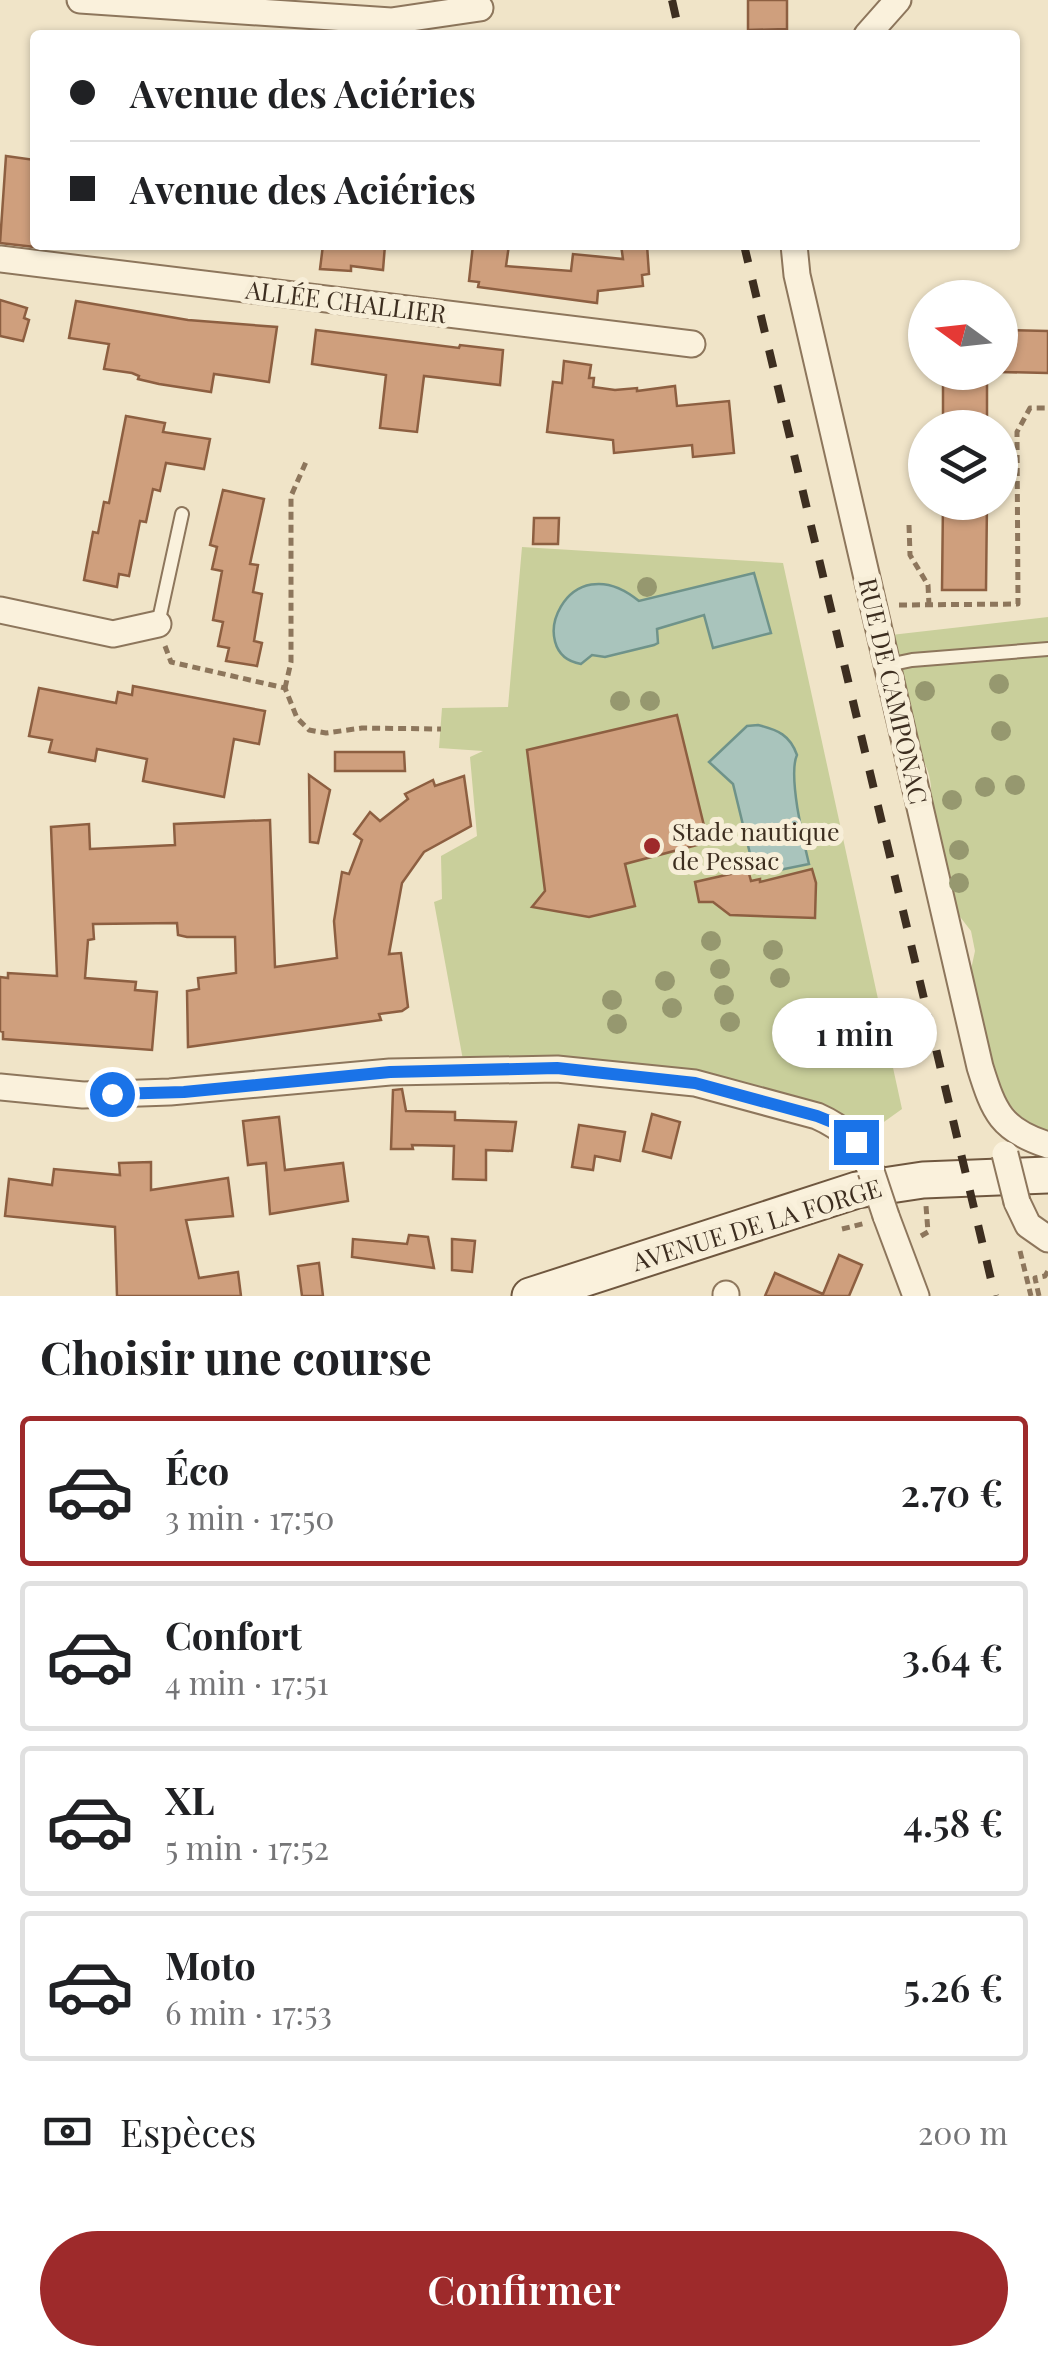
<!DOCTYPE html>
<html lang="fr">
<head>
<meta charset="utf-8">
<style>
	body { margin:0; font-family:"Playfair Display",serif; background:#f6f6f6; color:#202124; height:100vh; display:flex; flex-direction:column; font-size:38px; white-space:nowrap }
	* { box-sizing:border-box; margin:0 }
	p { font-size:32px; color:#757577 }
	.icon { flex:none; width:55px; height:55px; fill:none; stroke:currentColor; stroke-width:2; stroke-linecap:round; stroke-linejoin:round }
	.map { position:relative; height:1296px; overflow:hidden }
	.sheet { display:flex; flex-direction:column; background:#fff; flex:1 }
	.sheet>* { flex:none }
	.guide { position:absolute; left:30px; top:30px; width:990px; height:220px; border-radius:10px; box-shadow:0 2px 8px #0004; display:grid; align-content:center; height:220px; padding:0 40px; background:#fff }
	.needle { width:65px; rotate:285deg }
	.buttons { position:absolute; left:908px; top:280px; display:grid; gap:20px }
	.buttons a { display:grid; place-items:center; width:110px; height:110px; border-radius:50%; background:#fff; box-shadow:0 2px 8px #0004; font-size:50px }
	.end { position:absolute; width:45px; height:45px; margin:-22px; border:12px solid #1a73e8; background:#fff; box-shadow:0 0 0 5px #fff }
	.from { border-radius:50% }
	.bubble { position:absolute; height:70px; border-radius:35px; background:#fff; box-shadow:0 2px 8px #0004; font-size:32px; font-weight:600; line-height:70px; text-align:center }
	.guide b { display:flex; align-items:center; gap:35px; height:95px; font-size:38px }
	.guide b+b { border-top:2px solid #e0e0e0 }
	.guide i { width:25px; height:25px; background:#202124 }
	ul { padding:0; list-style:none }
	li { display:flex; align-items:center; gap:30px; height:150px; margin:0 20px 15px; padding:0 20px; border:5px solid #e0e0e0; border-radius:10px }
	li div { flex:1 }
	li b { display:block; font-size:38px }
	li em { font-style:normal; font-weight:600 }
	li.selected { border-color:#9e2a2b }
	li>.icon { width:90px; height:90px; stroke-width:1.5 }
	h2 { padding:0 40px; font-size:45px; line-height:120px }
	.pay { display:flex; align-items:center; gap:25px; height:110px; padding:0 40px; font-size:38px }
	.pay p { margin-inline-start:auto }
	.button { display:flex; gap:20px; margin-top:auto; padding:20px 40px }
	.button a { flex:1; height:115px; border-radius:60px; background:#9e2a2b; color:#fff; font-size:40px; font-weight:600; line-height:115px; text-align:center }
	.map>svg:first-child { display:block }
	.green { fill:#c9cf9b }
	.water { fill:#a9c4bc; stroke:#6f938a; stroke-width:2.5 }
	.building { fill:#cf9f7d; stroke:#8d5f41; stroke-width:2.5 }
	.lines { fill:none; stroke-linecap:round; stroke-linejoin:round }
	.lane-casing { stroke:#8d765c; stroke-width:16 }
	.street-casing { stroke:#8d765c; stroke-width:29 }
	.secondary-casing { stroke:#6f573f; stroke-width:39 }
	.path { stroke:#8d765c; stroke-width:5; stroke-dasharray:8 5; stroke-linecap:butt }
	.lane { stroke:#faf1dc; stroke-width:12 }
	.street { stroke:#faf1dc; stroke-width:25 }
	.secondary { stroke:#faf1dc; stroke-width:35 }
	.rail { stroke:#3d2e20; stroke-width:8; stroke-dasharray:18 18; stroke-linecap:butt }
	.street-bridge-casing { stroke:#8d765c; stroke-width:29; stroke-linecap:butt }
	.street-bridge { stroke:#faf1dc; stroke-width:25 }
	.tree { fill:#96986f }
	.route { stroke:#1a73e8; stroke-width:12 }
	.poi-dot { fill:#9e2a2b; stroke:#f7eed8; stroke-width:4 }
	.labels { text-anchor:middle; stroke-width:10; stroke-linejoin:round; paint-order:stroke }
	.street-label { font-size:25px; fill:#3d2e20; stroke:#f7eed8 }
	.poi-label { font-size:25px; fill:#3d2e20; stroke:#f7eed8; text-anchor:start }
</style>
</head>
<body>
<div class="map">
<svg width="1048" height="1296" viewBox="0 0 1048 1296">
	<rect width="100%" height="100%" fill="#f0e4c8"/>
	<g class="green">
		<polygon points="522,547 783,563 902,1109 856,1142 695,1083 465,1071 434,902 442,899 441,856 477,836 470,757 483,751 439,748 442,708 508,707"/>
		<path d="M1048 617V1134L1020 1116 1005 1099 993 1075 970 974 975 951 971 931 954 909 930 803C933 789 930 769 921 758L891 635Z"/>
	</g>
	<g class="water">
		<path d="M754 573 771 633 713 648 704 615 657 629 658 643 654 645 605 657 592 655 581 664C522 654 567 542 639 601Z"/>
		<path d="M758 725C778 730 790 735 797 755 788 774 803 841 809 864L759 874 754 870 733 784 709 762 747 726Z"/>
	</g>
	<g class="building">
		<polygon points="748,0 787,0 787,29 748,30"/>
		<polygon points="6,156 35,160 35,247 0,243"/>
		<polygon points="323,245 385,245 383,270 351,266 351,271 320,269"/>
		<polygon points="473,245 509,245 506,266 571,271 573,254 623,259 621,245 647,245 649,274 642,275 643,286 598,291 597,303 478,287 479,282 469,281"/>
		<polygon points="0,300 27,308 24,318 29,320 23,341 0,336"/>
		<polygon points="76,301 188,320 277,327 269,382 214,374 211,392 159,384 138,379 139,376 132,373 104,369 109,344 69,338"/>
		<polygon points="316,330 459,348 460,345 503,350 500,385 424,376 417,432 380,428 386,375 312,364"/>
		<polygon points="1000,330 1048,331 1048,373 1000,372"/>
		<polygon points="564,361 591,365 589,378 594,378 593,387 615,390 637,388 637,391 675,386 677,406 729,401 734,453 693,457 692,445 614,453 613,440 547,432 553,382 562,383"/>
		<rect x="943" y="372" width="44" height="56"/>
		<polygon points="126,416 165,423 163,432 210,439 204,469 166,463 160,491 153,489 146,522 140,521 129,576 119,574 117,587 84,580 93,532 98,533 104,502 109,503"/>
		<polygon points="223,490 264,499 250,564 258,565 253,592 262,594 254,641 262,643 257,666 226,661 229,648 218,646 223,622 213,620 222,571 212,569 217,547 210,545"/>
		<polygon points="943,502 987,502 986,590 942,590"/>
		<polygon points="534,518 559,518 558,544 533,544"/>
		<polygon points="133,686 265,711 259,744 234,739 224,797 143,781 147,759 97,749 95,761 49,752 52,740 29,736 39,688 116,703 118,692 132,695"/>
		<polygon points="677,715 708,842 625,864 635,906 589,917 532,907 545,891 527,750"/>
		<polygon points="335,752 404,752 405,771 335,771"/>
		<polygon points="309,775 330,790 318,843 310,842"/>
		<polygon points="464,776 471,826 424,852 402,883 389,954 401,953 408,1007 402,1011 379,1014 381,1020 188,1047 187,991 199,989 198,978 236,973 235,937 187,937 178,935 177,923 93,924 94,939 88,940 85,978 136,982 135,990 157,992 152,1050 3,1039 3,1032 0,1031 0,977 8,978 8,973 57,976 51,827 89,824 90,849 175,845 174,824 270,820 275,967 337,958 334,921 342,872 349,874 362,840 354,834 370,812 380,821 408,799 405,794 433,780 435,786"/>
		<polygon points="812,869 816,883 815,918 730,915 713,902 699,902 695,882 748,870 751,881 760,879 760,882"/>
		<polygon points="402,1089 406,1111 455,1112 455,1120 516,1122 512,1151 486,1150 486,1180 453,1179 454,1146 412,1145 413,1149 391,1149 393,1090"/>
		<polygon points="652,1114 680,1122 671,1158 643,1151"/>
		<polygon points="279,1117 285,1170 343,1163 348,1201 270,1214 266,1163 248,1165 243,1121"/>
		<polygon points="579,1125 625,1132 620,1161 595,1156 593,1170 572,1167"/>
		<polygon points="151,1162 151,1190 228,1178 233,1216 186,1220 199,1278 238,1272 241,1296 117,1296 115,1227 5,1216 9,1179 52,1185 54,1169 120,1175 119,1163"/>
		<polygon points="409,1235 428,1237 434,1268 352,1257 353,1239 407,1244"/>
		<polygon points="452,1239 475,1241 472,1272 452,1270"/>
		<polygon points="839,1255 862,1265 849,1296 765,1296 775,1273 823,1294"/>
		<polygon points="319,1263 323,1296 302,1296 298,1266"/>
	</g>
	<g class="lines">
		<g class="lane-casing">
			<g id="lane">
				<polyline points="158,624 182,514"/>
				<polyline points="888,665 912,660 1048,649"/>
			</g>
		</g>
		<g class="street-casing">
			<g id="street">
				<polyline points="80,0 391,21 480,8"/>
				<polyline points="867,35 898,0"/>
				<path d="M794 245 797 275 980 1067C994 1112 1001 1130 1048 1145"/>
				<polyline points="0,259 692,344"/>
				<polyline points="0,610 113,634 158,624"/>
				<path d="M0 1087 83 1095 170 1092 390 1072 557 1069 695 1083 817 1116C844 1128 860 1143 871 1171"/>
				<polyline points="1017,1202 1028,1225 1048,1239"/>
				<polyline points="886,1216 916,1296"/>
				<polyline points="726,1296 726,1294"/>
			</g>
		</g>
		<g class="secondary-casing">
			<polyline id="secondary" points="530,1296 857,1190 923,1180 1048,1175"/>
		</g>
		<g class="path">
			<polyline points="909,525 910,555 928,585 929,605"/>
			<polyline points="899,605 1018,604 1017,432 1030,408 1048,408"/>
			<polyline points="165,646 171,662 285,688 297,718 309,730 326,733 362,728 441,729"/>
			<polyline points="285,688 291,662 291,496 306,462"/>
			<polyline points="842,1229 866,1223"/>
			<polyline points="921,1236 928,1232 926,1206"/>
			<polyline points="1020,1251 1031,1296"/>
			<polyline points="1039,1296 1035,1278 1045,1276 1048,1271"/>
		</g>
		<use href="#lane" class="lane"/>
		<use href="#street" class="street"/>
		<use href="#secondary" class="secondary"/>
		<g class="rail">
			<polyline points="672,0 680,35"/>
			<polyline points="744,245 995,1296"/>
		</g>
		<g class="street-bridge-casing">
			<g id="street-bridge">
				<polyline points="1005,1154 1017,1202"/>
				<polyline points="871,1171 886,1216"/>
			</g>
		</g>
		<use href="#street-bridge" class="street-bridge"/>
	</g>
	<g class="tree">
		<circle cx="647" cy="587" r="10"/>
		<circle cx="999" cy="684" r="10"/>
		<circle cx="925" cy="691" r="10"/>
		<circle cx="620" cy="701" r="10"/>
		<circle cx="650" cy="701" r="10"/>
		<circle cx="1001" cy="731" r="10"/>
		<circle cx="1015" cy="785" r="10"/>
		<circle cx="985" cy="787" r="10"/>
		<circle cx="952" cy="800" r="10"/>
		<circle cx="959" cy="850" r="10"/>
		<circle cx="959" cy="883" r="10"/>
		<circle cx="711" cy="941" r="10"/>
		<circle cx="773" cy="950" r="10"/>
		<circle cx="720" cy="969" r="10"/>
		<circle cx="780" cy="978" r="10"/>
		<circle cx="665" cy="981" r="10"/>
		<circle cx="724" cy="995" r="10"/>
		<circle cx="612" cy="1000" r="10"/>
		<circle cx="672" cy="1008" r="10"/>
		<circle cx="730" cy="1022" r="10"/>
		<circle cx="617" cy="1024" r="10"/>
		<circle cx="794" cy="1033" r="10"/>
	</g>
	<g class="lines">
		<polyline class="route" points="112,1094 184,1092 390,1072 557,1068 695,1083 817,1116 832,1122 856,1142"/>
	</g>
	<circle class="poi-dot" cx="652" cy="846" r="10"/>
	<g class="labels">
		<g class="street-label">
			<text transform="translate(346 302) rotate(7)" y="9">ALLÉE CHALLIER</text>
			<text transform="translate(893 691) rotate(77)" y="9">RUE DE CAMPONAC</text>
			<text transform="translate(757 1225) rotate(-17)" y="9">AVENUE DE LA FORGE</text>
		</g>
		<g class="poi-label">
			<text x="672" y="841">Stade nautique<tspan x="672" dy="29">de Pessac</tspan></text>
		</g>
	</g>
</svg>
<div class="buttons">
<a><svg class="needle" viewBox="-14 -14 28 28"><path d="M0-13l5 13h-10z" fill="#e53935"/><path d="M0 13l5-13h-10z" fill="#757577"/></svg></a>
<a><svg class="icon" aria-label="layers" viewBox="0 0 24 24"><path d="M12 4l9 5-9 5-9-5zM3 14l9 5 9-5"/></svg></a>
</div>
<i class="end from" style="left:112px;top:1094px"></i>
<i class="end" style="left:856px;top:1142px"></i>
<div class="bubble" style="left:772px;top:998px;width:165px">1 min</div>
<div class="guide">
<b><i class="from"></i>Avenue des Aciéries</b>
<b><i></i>Avenue des Aciéries</b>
</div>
</div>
<section class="sheet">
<h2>Choisir une course</h2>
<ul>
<li class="selected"><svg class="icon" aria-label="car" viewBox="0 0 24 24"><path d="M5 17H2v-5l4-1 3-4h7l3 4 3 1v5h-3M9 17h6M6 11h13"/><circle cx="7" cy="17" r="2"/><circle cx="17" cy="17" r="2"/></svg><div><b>Éco</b><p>3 min · 17:50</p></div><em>2.70 €</em></li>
<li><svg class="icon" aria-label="car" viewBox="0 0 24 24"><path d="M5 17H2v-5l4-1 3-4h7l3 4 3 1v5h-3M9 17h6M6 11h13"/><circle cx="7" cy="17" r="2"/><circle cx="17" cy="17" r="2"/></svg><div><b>Confort</b><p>4 min · 17:51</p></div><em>3.64 €</em></li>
<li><svg class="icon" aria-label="car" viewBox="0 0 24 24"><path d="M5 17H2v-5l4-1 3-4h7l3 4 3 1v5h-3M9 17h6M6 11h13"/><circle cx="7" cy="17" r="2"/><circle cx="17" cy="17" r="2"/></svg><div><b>XL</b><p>5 min · 17:52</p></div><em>4.58 €</em></li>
<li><svg class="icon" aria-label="car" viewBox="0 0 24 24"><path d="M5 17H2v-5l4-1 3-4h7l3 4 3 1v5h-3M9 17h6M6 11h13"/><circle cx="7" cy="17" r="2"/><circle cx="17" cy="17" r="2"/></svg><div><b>Moto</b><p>6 min · 17:53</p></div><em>5.26 €</em></li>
</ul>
<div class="pay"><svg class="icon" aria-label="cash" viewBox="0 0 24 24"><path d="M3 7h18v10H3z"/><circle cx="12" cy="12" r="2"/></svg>Espèces<p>200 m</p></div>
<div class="button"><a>Confirmer</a></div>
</section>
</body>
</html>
